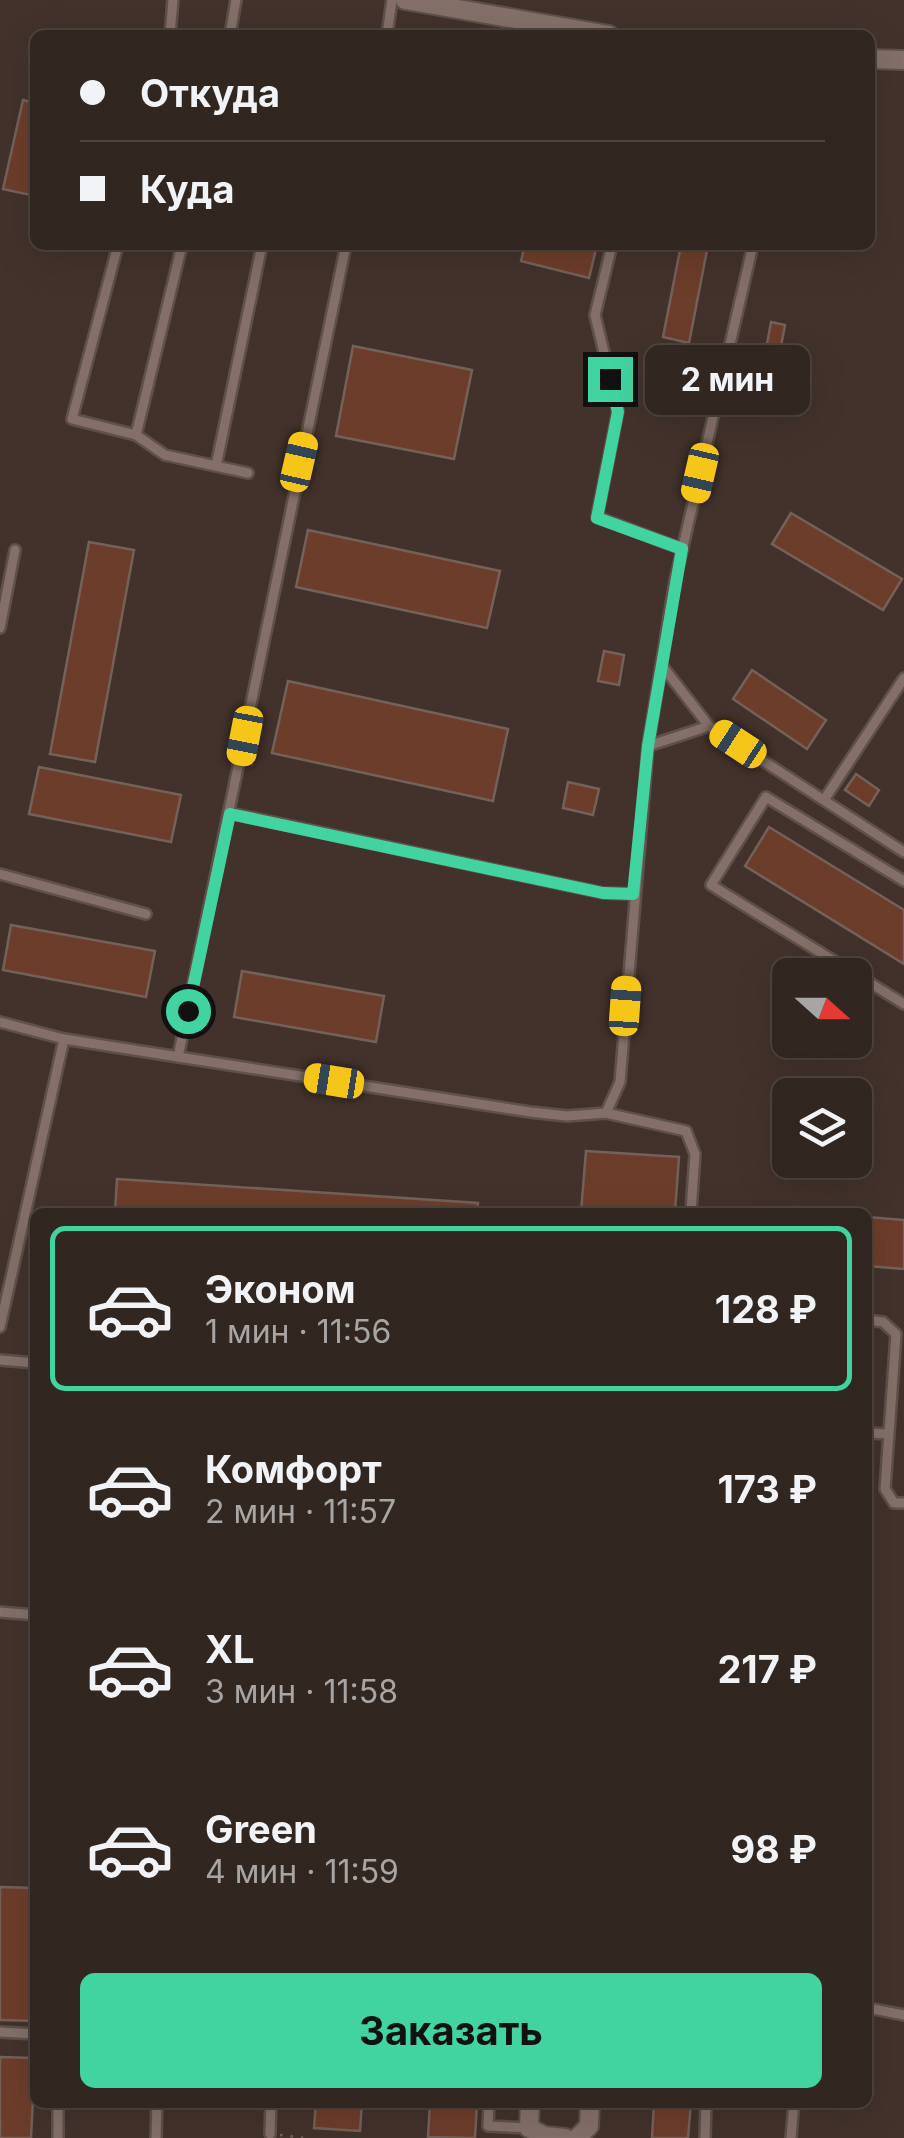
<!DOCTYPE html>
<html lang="ru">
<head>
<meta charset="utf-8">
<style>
	body { margin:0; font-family:Inter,sans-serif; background:#3d322e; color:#f1f3f6; height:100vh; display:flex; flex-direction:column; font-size:38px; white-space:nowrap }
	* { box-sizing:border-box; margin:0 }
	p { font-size:32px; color:#a8a5a5 }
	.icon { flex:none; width:55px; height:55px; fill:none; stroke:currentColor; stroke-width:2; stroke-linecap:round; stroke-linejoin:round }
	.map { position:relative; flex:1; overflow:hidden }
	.side { position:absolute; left:30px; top:1208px; width:842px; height:900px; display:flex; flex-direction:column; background:#322621; border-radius:15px; box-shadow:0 10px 40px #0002,0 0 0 2px #4d433f }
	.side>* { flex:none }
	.hud { position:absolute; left:30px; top:30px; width:845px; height:220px; border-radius:15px; box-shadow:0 10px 40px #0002,0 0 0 2px #4d433f; display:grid; align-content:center; height:220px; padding:0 50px; background:#322621 }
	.needle { width:65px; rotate:111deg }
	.tools { position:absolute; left:772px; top:958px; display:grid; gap:20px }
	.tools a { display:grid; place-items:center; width:100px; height:100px; border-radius:15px; background:#322621; box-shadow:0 10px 40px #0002,0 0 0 2px #4d433f; font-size:50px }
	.end { position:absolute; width:45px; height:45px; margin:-22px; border:12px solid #41d4a1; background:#111; box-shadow:0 0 0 5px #111 }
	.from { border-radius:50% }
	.bubble { position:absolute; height:70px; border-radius:15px; background:#322621; box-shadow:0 10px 40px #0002,0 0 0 2px #4d433f; font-size:32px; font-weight:700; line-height:70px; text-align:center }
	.car { position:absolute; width:30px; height:60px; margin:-30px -15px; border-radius:12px; box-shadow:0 0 8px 2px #0007; background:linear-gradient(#f5c518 24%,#345 0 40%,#f5c518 0 76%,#345 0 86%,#f5c518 0) }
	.hud b { display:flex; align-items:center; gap:35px; height:95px; font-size:38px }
	.hud b+b { border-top:2px solid #4d433f }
	.hud i { width:25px; height:25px; background:#f1f3f6 }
	ul { padding:18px 0 0; list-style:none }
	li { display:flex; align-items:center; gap:30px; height:165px; margin:0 20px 15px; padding:0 30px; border:5px solid transparent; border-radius:15px }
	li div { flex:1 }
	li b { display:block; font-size:38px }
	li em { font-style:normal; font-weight:700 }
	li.current { border-color:#41d4a1 }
	li>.icon { width:90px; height:90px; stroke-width:1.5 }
	.button { display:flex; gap:20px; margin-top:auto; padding:20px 50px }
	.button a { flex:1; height:115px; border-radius:15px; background:#41d4a1; color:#111; font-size:40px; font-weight:700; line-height:115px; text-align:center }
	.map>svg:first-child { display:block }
	.building { fill:#6d3d2b; stroke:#74615a; stroke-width:2.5 }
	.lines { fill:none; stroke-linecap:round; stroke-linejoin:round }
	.service-casing { stroke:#5e504b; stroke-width:14 }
	.minor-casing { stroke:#5e504b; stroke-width:22 }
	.path { stroke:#756660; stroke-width:2.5; stroke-dasharray:2.5 8; stroke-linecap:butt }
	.service { stroke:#847069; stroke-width:9 }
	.minor { stroke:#847069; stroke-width:18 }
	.route { stroke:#41d4a1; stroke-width:12 }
</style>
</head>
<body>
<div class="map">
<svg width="904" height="2138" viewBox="0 0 904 2138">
	<rect width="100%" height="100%" fill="#43322c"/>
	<g class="building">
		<polygon points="23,100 35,103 35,196 3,189"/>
		<polygon points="525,245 597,245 589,278 521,261"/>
		<polygon points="681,245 708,245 689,343 663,337"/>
		<polygon points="771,322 785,325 781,346 767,344"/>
		<polygon points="353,346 472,370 454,459 336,436"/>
		<polygon points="791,513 902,579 883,610 772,544"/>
		<polygon points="308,530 500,571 487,628 296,587"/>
		<polygon points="89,542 134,550 95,762 50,754"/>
		<polygon points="604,651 624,655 619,685 598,681"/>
		<polygon points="752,670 826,720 807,749 733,699"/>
		<polygon points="288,681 508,729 493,801 272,753"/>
		<polygon points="39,767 181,795 171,842 29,814"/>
		<polygon points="856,774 879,790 869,806 845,790"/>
		<polygon points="568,782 599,789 593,815 563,808"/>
		<polygon points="769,827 904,910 904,964 745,866"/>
		<polygon points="11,925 155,951 146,997 3,970"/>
		<polygon points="242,971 384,996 376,1042 234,1017"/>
		<polygon points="586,1151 679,1157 675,1212 581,1212"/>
		<polygon points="117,1179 478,1203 477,1212 115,1212"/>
		<polygon points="769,1208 818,1212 769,1212"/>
		<polygon points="868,1217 904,1220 904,1269 868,1266"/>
		<polygon points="0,1887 35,1888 35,2021 0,2020"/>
		<polygon points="0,2057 35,2058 31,2138 0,2138"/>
		<polygon points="316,2102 362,2102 360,2131 314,2128"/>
		<polygon points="430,2102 477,2102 475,2138 428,2137"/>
		<polygon points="654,2102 691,2102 688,2138 652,2138"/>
	</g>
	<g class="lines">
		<g class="service-casing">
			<g id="service">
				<polyline points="170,35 173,0"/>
				<polyline points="230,35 236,0"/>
				<polyline points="387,35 392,0"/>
				<polyline points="118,245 72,419 136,435 165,455 248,473"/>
				<polyline points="612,245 595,315 618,411 597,517 682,549"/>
				<polyline points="136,435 182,245"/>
				<polyline points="216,466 262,245"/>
				<polyline points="0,628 15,550"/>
				<polyline points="663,667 709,726"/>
				<polyline points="648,746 709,726 904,852"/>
				<polyline points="824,800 904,678"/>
				<polyline points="230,813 603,893 633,894"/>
				<polyline points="0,874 146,914"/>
				<polyline points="904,881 766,797 711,885 904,1004"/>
				<polyline points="0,1022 64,1039"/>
				<polyline points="178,1057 346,245"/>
				<polyline points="606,1113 686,1131 695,1154 691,1212"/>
				<polyline points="868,1320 883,1322 896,1334 885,1489 894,1503 904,1503"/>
				<polyline points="0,1327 64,1039 530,1112 567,1116 606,1113 620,1082 648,746 675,581 753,245"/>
				<polyline points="0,1360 35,1363"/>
				<polyline points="868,1433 888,1434"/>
				<polyline points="0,1612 35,1615"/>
				<polyline points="868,2008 904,2015"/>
				<polyline points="0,2032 35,2034"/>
				<polyline points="58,2102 58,2138"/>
				<polyline points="489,2102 488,2126 529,2128"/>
				<polyline points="270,2134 271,2102"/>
				<polyline points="156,2138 157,2102"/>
				<polyline points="705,2138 706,2102"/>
				<polyline points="791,2138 794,2102"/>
			</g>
		</g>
		<g class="minor-casing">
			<g id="minor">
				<polyline points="405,0 609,35"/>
				<polyline points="870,59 904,60"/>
				<polyline points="530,2102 529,2128 545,2136 565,2138"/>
				<polyline points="577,2138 589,2126 590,2102"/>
			</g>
		</g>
		<polyline class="path" points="280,2135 304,2138"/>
		<use href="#service" class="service"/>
		<use href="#minor" class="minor"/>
	</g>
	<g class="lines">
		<polyline class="route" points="188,1011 230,814 603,893 633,894 648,746 682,549 597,518 618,412 610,379"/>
	</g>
</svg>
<div class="tools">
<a><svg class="needle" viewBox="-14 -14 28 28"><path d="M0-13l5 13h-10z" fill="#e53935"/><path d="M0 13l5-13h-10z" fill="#a8a5a5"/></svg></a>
<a><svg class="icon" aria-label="layers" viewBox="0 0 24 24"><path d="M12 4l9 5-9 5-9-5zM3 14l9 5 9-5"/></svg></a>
</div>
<i class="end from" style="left:188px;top:1011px"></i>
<i class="end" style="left:610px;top:379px"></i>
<div class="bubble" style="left:645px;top:345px;width:165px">2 мин</div>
<i class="car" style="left:299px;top:462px;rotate:13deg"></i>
<i class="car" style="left:700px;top:473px;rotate:193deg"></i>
<i class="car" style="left:245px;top:736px;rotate:191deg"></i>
<i class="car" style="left:738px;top:744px;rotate:303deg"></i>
<i class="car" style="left:625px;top:1006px;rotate:4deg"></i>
<i class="car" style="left:334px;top:1081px;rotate:279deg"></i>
<div class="hud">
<b><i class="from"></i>Откуда</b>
<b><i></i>Куда</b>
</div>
<section class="side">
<ul>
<li class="current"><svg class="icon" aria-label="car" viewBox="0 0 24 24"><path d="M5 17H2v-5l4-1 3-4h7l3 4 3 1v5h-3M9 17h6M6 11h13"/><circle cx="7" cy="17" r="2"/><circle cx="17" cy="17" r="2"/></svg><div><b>Эконом</b><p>1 мин · 11:56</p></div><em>128 ₽</em></li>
<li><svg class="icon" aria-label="car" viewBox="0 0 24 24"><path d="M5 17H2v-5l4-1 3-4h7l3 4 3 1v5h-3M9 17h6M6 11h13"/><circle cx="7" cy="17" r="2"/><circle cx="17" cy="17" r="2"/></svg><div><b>Комфорт</b><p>2 мин · 11:57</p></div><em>173 ₽</em></li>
<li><svg class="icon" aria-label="car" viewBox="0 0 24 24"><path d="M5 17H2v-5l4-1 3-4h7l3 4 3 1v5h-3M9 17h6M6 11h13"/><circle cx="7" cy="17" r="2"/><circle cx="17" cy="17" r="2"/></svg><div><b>XL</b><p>3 мин · 11:58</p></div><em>217 ₽</em></li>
<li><svg class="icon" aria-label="car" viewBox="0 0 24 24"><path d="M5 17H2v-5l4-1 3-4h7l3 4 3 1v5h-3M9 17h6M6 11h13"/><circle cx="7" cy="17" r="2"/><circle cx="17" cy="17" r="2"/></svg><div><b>Green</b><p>4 мин · 11:59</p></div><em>98 ₽</em></li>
</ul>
<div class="button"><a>Заказать</a></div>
</section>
</div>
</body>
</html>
